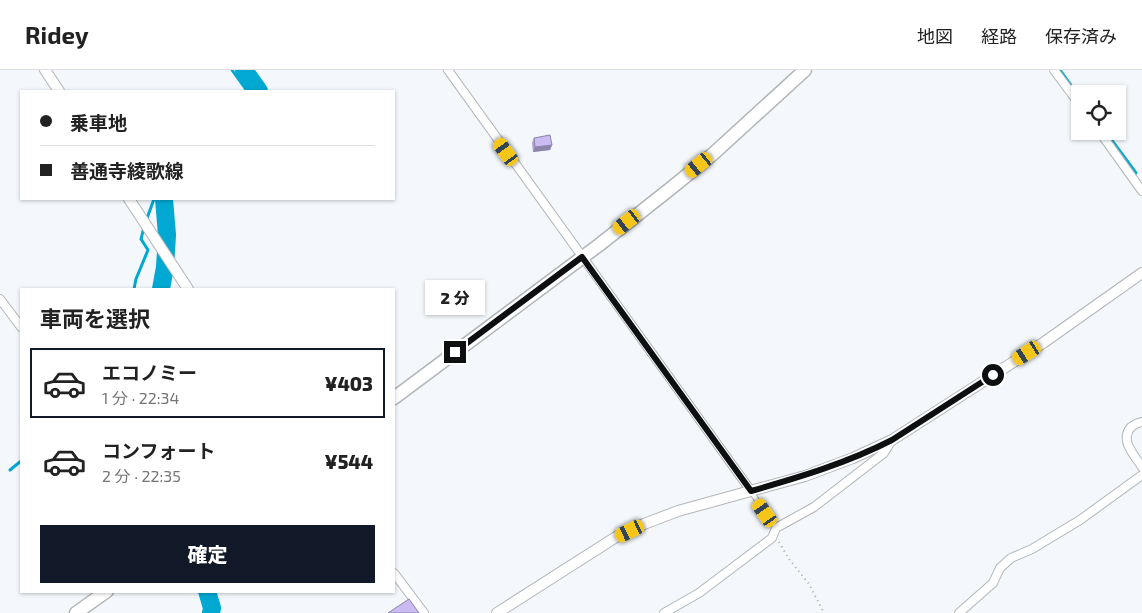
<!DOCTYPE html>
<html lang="ja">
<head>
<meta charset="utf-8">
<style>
	body { margin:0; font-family:"Exo 2","Noto Sans JP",sans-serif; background:#f6f6f6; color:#222; height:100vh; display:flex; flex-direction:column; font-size:19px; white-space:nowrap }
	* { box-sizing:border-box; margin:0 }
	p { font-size:16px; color:#767676 }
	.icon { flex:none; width:28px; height:28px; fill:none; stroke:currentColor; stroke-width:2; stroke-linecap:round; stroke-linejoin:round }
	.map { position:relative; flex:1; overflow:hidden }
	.side { position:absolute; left:20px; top:218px; width:375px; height:305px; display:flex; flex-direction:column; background:#fff; border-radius:0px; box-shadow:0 1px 4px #0004 }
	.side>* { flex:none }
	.guide { position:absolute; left:20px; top:20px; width:375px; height:110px; border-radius:0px; box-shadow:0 1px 4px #0004; display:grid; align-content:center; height:110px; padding:0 20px; background:#fff }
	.controls { position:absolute; left:1071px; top:15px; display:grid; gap:10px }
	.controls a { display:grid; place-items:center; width:55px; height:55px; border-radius:0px; background:#fff; box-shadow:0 1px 4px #0004; font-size:25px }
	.end { position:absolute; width:22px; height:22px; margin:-11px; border:6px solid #0e0f10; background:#fff; box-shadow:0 0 0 2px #fff }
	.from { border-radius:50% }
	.bubble { position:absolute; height:35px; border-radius:0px; background:#fff; box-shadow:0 1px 4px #0004; font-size:16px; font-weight:800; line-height:35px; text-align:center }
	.car { position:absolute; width:15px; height:30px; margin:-15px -8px; border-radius:6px; box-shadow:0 0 4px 1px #0007; background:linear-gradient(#f5c518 24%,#345 0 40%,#f5c518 0 76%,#345 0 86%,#f5c518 0) }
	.guide b { display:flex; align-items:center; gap:18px; height:48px; font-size:19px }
	.guide b+b { border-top:1px solid #e0e0e0 }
	.guide i { width:12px; height:12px; background:#222 }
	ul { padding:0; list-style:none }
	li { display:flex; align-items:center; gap:15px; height:70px; margin:0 10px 8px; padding:0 10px; border:2px solid transparent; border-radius:0px }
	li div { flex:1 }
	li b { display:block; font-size:19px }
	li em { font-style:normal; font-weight:800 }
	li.on { border-color:#111827 }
	li>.icon { width:45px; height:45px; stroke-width:1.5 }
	h2 { padding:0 20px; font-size:22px; line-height:60px }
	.action { display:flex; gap:10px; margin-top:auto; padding:10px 20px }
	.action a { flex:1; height:58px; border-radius:0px; background:#111827; color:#fff; font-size:20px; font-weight:800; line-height:58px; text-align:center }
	header { display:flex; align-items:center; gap:30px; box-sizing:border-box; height:70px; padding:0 25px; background:#fff; border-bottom:1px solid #e0e0e0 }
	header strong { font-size:24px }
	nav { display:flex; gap:28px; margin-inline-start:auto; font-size:18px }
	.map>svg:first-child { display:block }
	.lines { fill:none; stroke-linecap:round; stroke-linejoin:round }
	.stream { stroke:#00a8d2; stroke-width:3 }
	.river { stroke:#00a8d2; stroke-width:18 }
	.service-casing { stroke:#b1b5b9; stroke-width:6 }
	.minor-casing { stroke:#b1b5b9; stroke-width:10 }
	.tertiary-casing { stroke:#b1b5b9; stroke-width:12 }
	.primary-casing { stroke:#b1b5b9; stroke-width:15 }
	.path { stroke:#a4a7aa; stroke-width:2; stroke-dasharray:1 4; stroke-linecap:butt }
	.service { stroke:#fff; stroke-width:4 }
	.minor { stroke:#fff; stroke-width:8 }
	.tertiary { stroke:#fff; stroke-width:10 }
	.primary { stroke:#fff; stroke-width:12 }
	.wall { fill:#aea2d1 }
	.shaded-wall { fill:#8d84aa }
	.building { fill:#cabcf3; stroke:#8d84aa }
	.route { stroke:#0e0f10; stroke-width:6 }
</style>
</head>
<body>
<header>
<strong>Ridey</strong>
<nav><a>地図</a><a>経路</a><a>保存済み</a></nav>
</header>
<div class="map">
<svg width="1142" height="543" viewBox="0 0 1142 543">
	<rect width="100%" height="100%" fill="#f4f8fc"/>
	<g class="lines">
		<g class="stream">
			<polyline points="232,0 247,21"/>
			<polyline points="1060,0 1080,28"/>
			<polyline points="1105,61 1136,103"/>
			<polyline points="146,151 154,129"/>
			<polyline points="134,219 136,209 148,180 141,169 144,157"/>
			<polyline points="10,400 21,391"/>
		</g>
		<g class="river">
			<polyline points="244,0 259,21"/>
			<polyline points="161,219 165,197 167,165 164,129"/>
			<polyline points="207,521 212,538 211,543"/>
		</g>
		<g class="service-casing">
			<polyline id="service" points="752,423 776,458"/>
		</g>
		<g class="minor-casing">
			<g id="minor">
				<polyline points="448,0 751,421"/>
				<polyline points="1054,0 1080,35"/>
				<polyline points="1099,61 1142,121"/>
				<polyline points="0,229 21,257"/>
				<path d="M1142 352C1137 353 1135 354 1131 357 1119 370 1135 386 1142 397"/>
				<polyline points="394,503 424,543"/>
				<polyline points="664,543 699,523 772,468 776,458 814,437 884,383 892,370"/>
				<polyline points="959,543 993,513 1000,498 1011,488 1032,479 1080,450 1142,405"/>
			</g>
		</g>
		<g class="tertiary-casing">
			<g id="tertiary">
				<polyline points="45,0 59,21"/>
				<polyline points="129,129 188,219"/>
				<polyline points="497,543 616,467 644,454 678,441 805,406 853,388 892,370 1043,273 1142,203"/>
			</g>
		</g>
		<g class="primary-casing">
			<g id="primary">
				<polyline points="394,328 599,175 670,119 713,84 805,0"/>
				<polyline points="76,543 107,521"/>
			</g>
		</g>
		<polyline class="path" points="779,472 789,489 809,514 824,543"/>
		<use href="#service" class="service"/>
		<use href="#minor" class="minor"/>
		<use href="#tertiary" class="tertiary"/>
		<use href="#primary" class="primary"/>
	</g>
	<polygon class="wall" points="534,68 552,75 550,80 533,82 532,73"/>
	<polygon class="shaded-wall" points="552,75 550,80 533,82 535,77"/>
	<g class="building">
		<polygon points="550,65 552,75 535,77 534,68"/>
		<polygon points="409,529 419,543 388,543"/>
	</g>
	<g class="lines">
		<path class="route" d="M455 282 582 187 751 421C800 407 847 393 892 370L993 305"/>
	</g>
</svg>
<div class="controls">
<a><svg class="icon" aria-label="locate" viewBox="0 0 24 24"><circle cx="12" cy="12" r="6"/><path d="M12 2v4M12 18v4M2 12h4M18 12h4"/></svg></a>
</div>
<i class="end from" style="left:993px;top:305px"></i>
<i class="end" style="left:455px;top:282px"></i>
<div class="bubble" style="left:425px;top:210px;width:60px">2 分</div>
<i class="car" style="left:506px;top:82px;rotate:324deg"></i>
<i class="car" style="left:699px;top:95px;rotate:231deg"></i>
<i class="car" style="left:627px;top:152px;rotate:232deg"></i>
<i class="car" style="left:1027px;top:283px;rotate:237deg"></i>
<i class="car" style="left:765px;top:443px;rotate:325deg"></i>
<i class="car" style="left:630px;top:461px;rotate:244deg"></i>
<div class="guide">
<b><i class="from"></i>乗車地</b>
<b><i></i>善通寺綾歌線</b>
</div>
<section class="side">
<h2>車両を選択</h2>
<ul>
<li class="on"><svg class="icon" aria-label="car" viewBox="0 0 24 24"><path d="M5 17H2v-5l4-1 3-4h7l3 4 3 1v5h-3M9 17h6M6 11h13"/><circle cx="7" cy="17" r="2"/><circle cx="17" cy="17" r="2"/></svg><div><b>エコノミー</b><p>1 分 · 22:34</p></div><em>¥403</em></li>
<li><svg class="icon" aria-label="car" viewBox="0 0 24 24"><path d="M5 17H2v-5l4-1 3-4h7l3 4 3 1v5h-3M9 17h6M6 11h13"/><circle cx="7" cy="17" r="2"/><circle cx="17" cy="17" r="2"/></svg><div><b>コンフォート</b><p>2 分 · 22:35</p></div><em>¥544</em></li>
</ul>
<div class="action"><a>確定</a></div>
</section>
</div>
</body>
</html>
